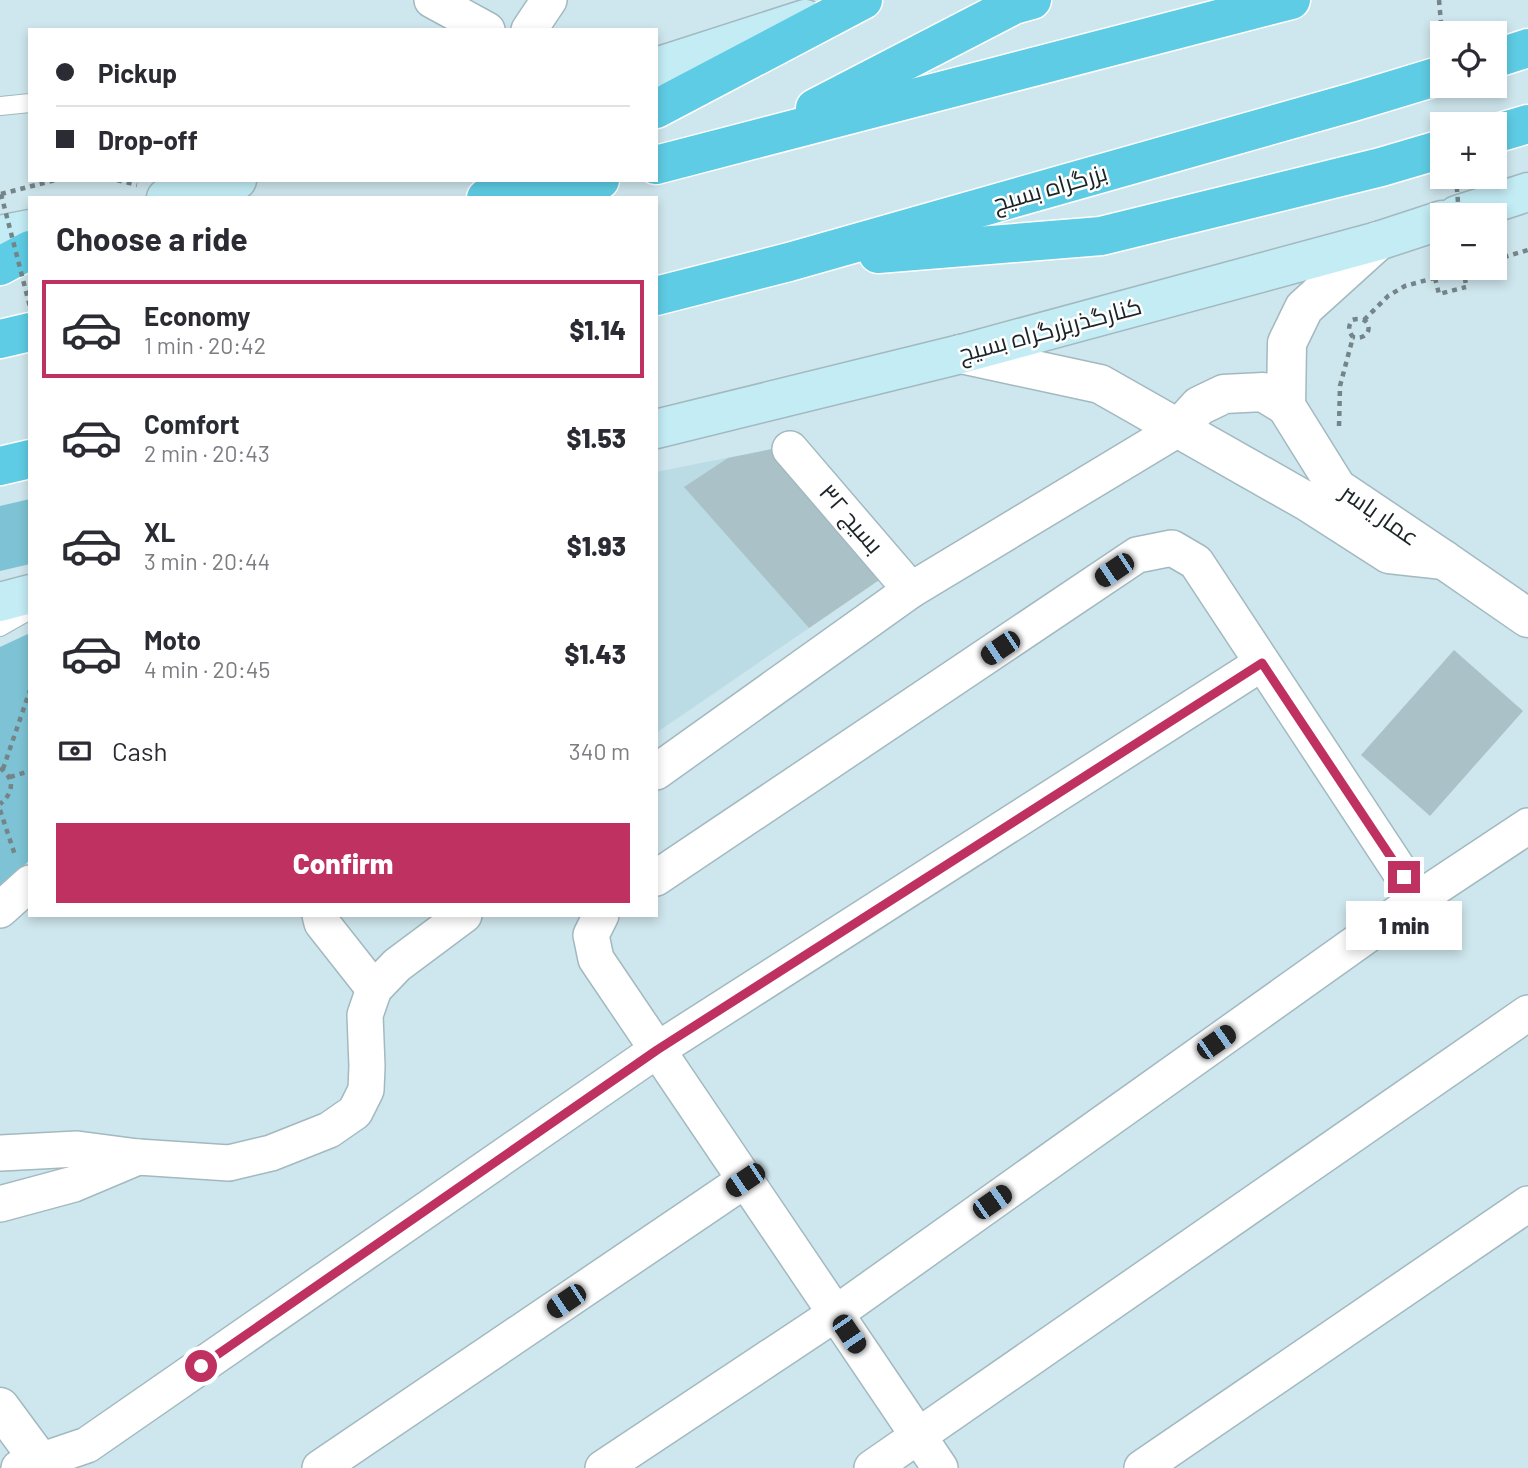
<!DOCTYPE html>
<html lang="en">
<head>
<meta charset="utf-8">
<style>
	body { margin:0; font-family:Barlow,Cairo,sans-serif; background:#f7f7f7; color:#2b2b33; height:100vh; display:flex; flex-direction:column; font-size:26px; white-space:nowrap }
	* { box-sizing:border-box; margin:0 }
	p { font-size:23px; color:#7c7c81 }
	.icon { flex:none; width:38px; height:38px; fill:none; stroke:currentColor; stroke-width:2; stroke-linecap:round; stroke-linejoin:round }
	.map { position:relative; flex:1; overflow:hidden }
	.drawer { position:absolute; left:28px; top:196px; width:630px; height:721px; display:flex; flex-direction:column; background:#fff; border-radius:0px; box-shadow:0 4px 10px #0003 }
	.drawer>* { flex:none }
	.guide { position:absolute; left:28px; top:28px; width:630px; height:154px; border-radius:0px; box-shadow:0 4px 10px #0003; display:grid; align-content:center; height:154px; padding:0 28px; background:#fff }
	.fabs { position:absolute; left:1430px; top:21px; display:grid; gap:14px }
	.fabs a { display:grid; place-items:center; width:77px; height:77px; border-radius:0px; background:#fff; box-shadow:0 4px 10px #0003; font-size:35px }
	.end { position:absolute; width:32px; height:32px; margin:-16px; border:9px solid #bf3161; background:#fff; box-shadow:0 0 0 4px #fff }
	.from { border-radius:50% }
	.bubble { position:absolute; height:49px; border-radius:0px; background:#fff; box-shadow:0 4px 10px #0003; font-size:23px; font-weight:800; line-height:49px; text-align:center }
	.car { position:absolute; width:21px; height:42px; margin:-21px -10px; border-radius:9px; box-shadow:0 0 5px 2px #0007; background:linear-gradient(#222 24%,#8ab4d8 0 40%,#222 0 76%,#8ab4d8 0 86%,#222 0) }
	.guide b { display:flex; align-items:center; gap:24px; height:66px; font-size:26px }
	.guide b+b { border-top:2px solid #e1e1e2 }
	.guide i { width:18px; height:18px; background:#2b2b33 }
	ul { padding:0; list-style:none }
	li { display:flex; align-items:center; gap:21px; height:98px; margin:0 14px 10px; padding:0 14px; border:4px solid transparent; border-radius:0px }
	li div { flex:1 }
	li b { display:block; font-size:26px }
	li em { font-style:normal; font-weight:800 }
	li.selected { border-color:#bf3161 }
	li>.icon { width:63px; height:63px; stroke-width:1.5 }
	h2 { padding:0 28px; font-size:32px; line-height:84px }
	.pay { display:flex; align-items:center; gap:18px; height:77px; padding:0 28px; font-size:26px }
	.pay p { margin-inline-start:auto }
	.cta { display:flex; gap:14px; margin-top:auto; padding:14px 28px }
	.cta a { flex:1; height:80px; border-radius:0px; background:#bf3161; color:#fff; font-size:28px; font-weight:800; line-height:80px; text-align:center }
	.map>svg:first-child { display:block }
	.built { fill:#bbdce5 }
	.green { fill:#7dc3d5 }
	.building { fill:#aac1c7 }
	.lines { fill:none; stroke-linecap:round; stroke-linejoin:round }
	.service-casing { stroke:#a2b9bf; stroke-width:20 }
	.minor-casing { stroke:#a2b9bf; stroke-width:38 }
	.tertiary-casing { stroke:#a2b9bf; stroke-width:41 }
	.secondary-casing { stroke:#a2b9bf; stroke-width:41 }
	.trunk-casing { stroke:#fff; stroke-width:41 }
	.path { stroke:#748589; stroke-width:4.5; stroke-dasharray:5 5; stroke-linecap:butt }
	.service { stroke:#fff; stroke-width:18 }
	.minor { stroke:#fff; stroke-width:35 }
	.tertiary { stroke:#fff; stroke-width:38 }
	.secondary { stroke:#c3ecf5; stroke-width:38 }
	.trunk { stroke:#5ecce4; stroke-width:38 }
	.path-bridge { stroke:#748589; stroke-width:4.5; stroke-dasharray:5 5; stroke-linecap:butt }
	.route { stroke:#bf3161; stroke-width:9 }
	.labels { text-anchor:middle; stroke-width:5; stroke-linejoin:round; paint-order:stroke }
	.street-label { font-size:24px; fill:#1b2426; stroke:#fff }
</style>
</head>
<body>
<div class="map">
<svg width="1528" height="1468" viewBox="0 0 1528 1468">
	<rect width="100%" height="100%" fill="#cee6ed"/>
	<polygon class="built" points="777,448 885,576 656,733 656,472"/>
	<g class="green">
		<polygon points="30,499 30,564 0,571 0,506"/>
		<polygon points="30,633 30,860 0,887 0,647"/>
	</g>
	<g class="building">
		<polygon points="777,448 885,576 809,628 684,487 728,458"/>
		<polygon points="1454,650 1523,711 1430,816 1361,755"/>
	</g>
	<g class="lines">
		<g class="service-casing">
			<g id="service">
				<polyline points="0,106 30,103"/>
				<polyline points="0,627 30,610"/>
			</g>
		</g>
		<g class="minor-casing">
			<g id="minor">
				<polyline points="432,0 487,30"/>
				<polyline points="529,30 549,0"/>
				<polyline points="790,449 911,590"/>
				<polyline points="656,772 911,590 1178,429"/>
				<polyline points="656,878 1137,555 1172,548 1196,562 1418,899"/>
				<polyline points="0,910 30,883"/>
				<polyline points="320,915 322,923 374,989"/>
				<polyline points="601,915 591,935 596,959 940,1468"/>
				<polyline points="1,1153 77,1149 138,1157 229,1163 271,1153 329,1130 355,1112 366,1090 367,1066 365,1015 374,989 397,965 464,915"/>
				<polyline points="0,1204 74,1184 138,1157"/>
				<polyline points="19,1468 87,1445 657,1050 1262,663"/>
				<polyline points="320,1468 745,1180"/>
				<polyline points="603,1468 835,1314 1418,899 1528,826"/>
				<polyline points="872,1468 1528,1013"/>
				<polyline points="1142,1468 1528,1204"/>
			</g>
		</g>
		<g class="tertiary-casing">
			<g id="tertiary">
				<polyline points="1378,241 1304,308 1287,343 1286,406 1337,488 1444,560 1528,618"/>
				<polyline points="961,354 1100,384 1308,502 1389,554 1444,560"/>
				<polyline points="1178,429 1199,406 1224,394 1263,392 1286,406"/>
				<polyline points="0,1407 45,1468"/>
			</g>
		</g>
		<g class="secondary-casing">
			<g id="secondary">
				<polyline points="656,67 805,19"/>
				<polyline points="166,198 237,180"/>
				<polyline points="1457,215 1528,192"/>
				<polyline points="0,235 30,229"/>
				<polyline points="656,429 961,354 1378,241 1442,220"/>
				<polyline points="0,602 30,594"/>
			</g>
		</g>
		<g class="trunk-casing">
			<g id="trunk">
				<polyline points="1494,59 1528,48"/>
				<polyline points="815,108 1014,5 1032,0"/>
				<polyline points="656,109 863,0"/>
				<polyline points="1494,134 1528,124"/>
				<polyline points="656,165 1291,0"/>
				<polyline points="486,198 520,180"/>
				<polyline points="534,198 600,180"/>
				<polyline points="878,254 1101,236 1381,167 1442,149"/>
				<polyline points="0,266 30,250"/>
				<polyline points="656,296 789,262 1353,102 1442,75"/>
				<polyline points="0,339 30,332"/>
				<polyline points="0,466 30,459"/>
			</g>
		</g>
		<g class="path">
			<polyline points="1439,0 1442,34"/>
			<polyline points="117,180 137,185"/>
			<polyline points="1,194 55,180"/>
			<polyline points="1494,260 1528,250"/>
			<polyline points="1435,278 1439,294 1466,287"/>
			<polyline points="1364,320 1388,296 1405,286 1470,268"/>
			<path d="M1339 426 1340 386 1353 337C1348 331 1348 327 1352 320 1374 313 1374 342 1353 337"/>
			<path d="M0 768C15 778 14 793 0 804"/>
			<polyline points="3,769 30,690"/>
			<polyline points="10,777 30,771"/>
			<polyline points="0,810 15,855"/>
		</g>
		<use href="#service" class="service"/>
		<use href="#minor" class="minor"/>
		<use href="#tertiary" class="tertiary"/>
		<use href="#secondary" class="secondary"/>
		<use href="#trunk" class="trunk"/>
		<g class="path-bridge">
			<polyline points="1456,177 1459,215"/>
			<polyline points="1,194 30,307"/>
			<polyline points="1464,268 1466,287"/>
		</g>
	</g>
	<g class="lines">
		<polyline class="route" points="201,1366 657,1050 1262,663 1404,877"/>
	</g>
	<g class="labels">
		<g class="street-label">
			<text transform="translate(1050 188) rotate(-16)" y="8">بزرگراه بسیج</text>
			<text transform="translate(1050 330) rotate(-15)" y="8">کنارگذربزرگراه بسیج</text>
			<text transform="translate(1380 515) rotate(35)" y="8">عمار یاسر</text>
			<text transform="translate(851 519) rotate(49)" y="8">بسیج ۳۲</text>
		</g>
	</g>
</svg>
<div class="fabs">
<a><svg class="icon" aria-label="locate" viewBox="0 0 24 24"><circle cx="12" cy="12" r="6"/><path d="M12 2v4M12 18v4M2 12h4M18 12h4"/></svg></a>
<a>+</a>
<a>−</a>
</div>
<i class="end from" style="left:201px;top:1366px"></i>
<i class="end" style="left:1404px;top:877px"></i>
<div class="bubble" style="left:1346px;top:901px;width:116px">1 min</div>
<i class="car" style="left:1114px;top:570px;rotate:236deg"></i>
<i class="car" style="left:1000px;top:648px;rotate:236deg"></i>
<i class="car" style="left:1216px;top:1042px;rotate:55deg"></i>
<i class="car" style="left:745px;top:1180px;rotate:236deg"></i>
<i class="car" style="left:992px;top:1202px;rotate:55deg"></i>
<i class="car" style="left:566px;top:1301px;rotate:236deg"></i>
<i class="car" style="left:849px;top:1334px;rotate:146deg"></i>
<div class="guide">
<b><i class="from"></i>Pickup</b>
<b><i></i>Drop-off</b>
</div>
<section class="drawer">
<h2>Choose a ride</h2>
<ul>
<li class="selected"><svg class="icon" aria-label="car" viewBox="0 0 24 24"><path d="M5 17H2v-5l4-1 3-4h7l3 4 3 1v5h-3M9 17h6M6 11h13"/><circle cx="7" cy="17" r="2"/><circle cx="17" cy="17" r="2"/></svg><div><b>Economy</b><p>1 min · 20:42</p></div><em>$1.14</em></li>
<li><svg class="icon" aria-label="car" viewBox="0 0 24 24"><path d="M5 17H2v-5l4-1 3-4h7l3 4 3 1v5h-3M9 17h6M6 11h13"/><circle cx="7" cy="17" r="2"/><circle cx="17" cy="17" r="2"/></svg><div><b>Comfort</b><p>2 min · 20:43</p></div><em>$1.53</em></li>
<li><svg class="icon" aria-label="car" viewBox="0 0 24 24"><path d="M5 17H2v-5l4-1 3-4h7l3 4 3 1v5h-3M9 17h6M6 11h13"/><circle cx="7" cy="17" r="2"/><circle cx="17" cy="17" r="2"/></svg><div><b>XL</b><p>3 min · 20:44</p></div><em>$1.93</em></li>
<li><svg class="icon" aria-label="car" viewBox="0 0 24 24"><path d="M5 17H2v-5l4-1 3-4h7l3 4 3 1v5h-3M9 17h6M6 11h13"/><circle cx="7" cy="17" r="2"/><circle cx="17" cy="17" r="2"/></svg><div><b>Moto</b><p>4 min · 20:45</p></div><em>$1.43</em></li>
</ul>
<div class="pay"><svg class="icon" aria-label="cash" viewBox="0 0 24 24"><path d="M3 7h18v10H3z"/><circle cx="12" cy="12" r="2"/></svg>Cash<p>340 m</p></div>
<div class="cta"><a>Confirm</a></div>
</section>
</div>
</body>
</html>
